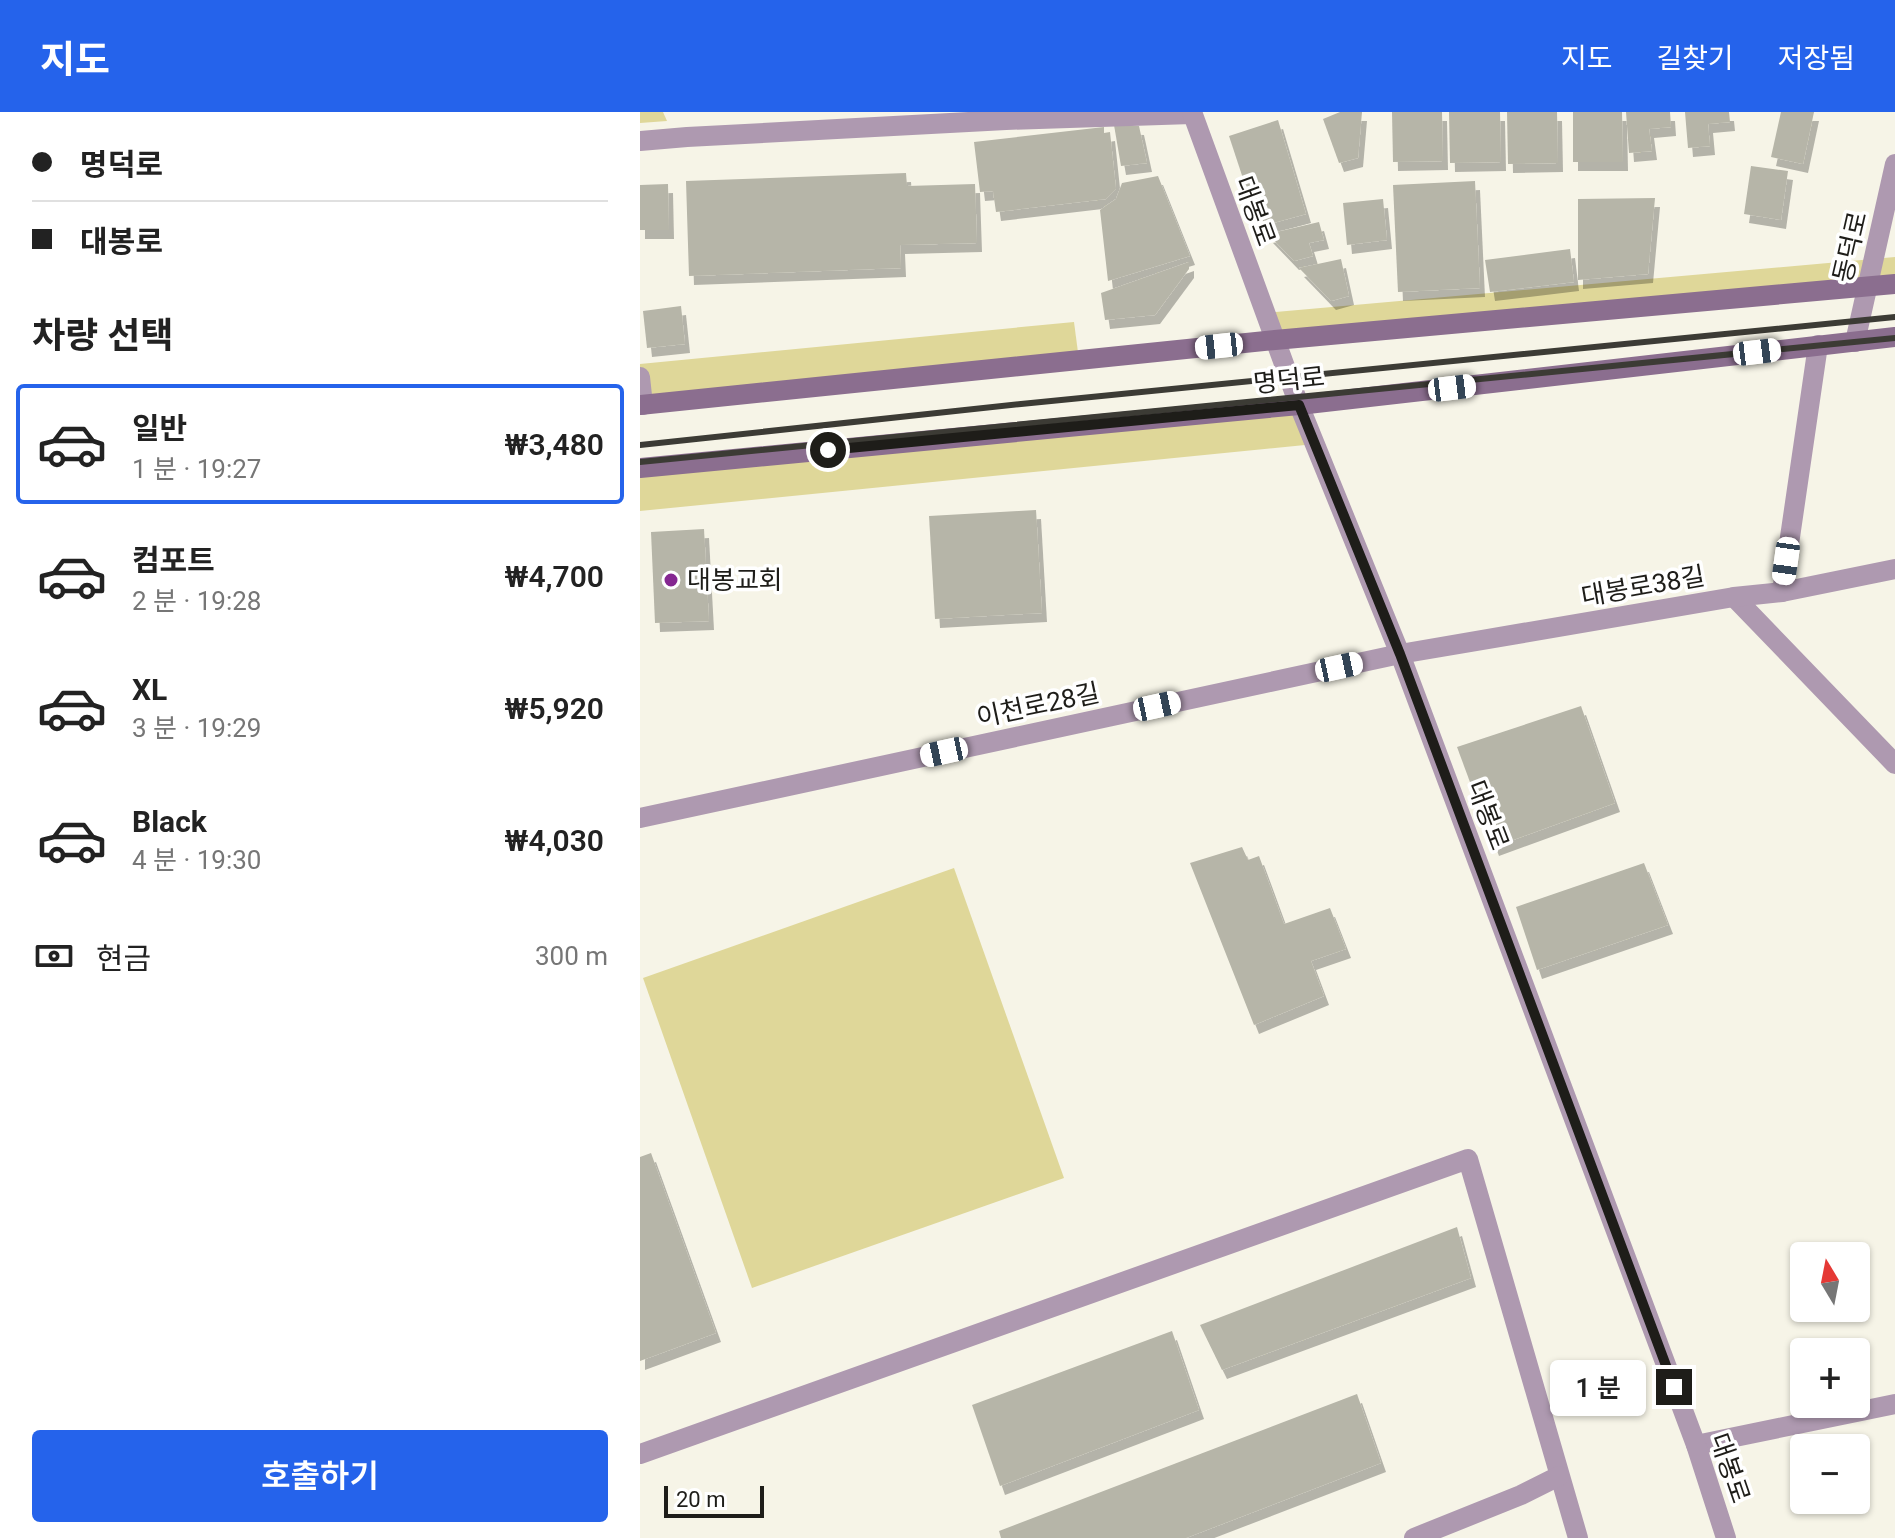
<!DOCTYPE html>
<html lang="ko">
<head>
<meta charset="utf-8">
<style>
	body { margin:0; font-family:Roboto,"Noto Sans KR",sans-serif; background:#f6f6f6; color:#222; height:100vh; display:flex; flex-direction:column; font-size:30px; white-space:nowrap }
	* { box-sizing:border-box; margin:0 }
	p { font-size:26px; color:#767676 }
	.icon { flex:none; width:44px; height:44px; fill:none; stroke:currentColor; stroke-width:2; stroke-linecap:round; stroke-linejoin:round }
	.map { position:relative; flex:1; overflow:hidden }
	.sheet { display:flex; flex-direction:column; background:#fff; width:640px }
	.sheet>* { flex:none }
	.guide { display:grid; align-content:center; height:176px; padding:0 32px; background:#fff }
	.needle { width:52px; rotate:350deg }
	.tools { position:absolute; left:1150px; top:1130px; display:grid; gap:16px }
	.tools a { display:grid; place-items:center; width:80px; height:80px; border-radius:8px; background:#fff; box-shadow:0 2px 6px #0004; font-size:40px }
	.scale { position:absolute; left:24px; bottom:20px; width:100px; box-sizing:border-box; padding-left:8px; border:4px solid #1e1d19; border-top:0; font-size:22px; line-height:28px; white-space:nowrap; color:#1e1d19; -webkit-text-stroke:6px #fff; paint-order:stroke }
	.end { position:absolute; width:36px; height:36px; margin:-18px; border:10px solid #1e1d19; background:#fff; box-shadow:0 0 0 4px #fff }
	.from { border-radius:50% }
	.bubble { position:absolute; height:56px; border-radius:8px; background:#fff; box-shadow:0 2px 6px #0004; font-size:26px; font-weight:600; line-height:56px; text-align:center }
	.car { position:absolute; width:24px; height:48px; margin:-24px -12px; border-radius:10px; box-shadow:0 0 6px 2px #0007; background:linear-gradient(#fff 24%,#345 0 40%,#fff 0 76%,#345 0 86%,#fff 0) }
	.guide b { display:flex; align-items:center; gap:28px; height:76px; font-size:30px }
	.guide b+b { border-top:2px solid #e0e0e0 }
	.guide i { width:20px; height:20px; background:#222 }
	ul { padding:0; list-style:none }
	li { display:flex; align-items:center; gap:24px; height:120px; margin:0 16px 12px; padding:0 16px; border:4px solid transparent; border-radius:8px }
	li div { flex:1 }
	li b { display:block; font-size:30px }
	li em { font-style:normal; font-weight:600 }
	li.current { border-color:#2563eb }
	li>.icon { width:72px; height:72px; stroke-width:1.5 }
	h2 { padding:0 32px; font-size:36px; line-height:96px }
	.pay { display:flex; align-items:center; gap:20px; height:88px; padding:0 32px; font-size:30px }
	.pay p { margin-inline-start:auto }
	.button { display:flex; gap:16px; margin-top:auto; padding:16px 32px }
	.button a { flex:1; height:92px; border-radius:8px; background:#2563eb; color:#fff; font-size:32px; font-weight:600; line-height:92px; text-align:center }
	header { display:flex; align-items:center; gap:48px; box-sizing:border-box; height:112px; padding:0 40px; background:#2563eb; color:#fff }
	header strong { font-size:38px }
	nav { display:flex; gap:44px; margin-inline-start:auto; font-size:28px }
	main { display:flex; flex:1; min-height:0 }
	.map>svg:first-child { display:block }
	.green { fill:#dfd799 }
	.building { fill:#b6b5a8; filter:url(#shadow) }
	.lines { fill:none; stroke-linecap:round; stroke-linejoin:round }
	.pedestrian { stroke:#ae99b0; stroke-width:20 }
	.minor { stroke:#ae99b0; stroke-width:20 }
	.tertiary { stroke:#ae99b0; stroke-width:20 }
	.secondary { stroke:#8b6e8f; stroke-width:20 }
	.rail { stroke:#3c3b35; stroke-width:6 }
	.route { stroke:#1e1d19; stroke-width:10 }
	.poi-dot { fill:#852791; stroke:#fff; stroke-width:3 }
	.labels { text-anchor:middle; stroke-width:7; stroke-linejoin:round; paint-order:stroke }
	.street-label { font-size:26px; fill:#1e1d19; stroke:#fff }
	.poi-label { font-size:26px; fill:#1e1d19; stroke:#fff; text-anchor:start }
</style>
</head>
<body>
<header>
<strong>지도</strong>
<nav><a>지도</a><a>길찾기</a><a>저장됨</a></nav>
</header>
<main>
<section class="sheet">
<div class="guide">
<b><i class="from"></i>명덕로</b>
<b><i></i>대봉로</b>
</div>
<h2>차량 선택</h2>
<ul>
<li class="current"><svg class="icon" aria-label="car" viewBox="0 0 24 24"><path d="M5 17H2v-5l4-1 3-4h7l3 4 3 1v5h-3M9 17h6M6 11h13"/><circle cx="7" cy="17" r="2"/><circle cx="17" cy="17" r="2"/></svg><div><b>일반</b><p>1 분 · 19:27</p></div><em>₩3,480</em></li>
<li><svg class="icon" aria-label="car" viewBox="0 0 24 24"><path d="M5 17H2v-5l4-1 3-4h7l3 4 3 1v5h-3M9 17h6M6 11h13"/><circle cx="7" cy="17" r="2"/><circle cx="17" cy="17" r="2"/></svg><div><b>컴포트</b><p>2 분 · 19:28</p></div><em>₩4,700</em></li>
<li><svg class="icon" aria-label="car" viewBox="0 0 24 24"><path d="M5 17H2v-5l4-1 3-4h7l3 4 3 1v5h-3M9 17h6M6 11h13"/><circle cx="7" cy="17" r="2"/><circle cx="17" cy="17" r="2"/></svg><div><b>XL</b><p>3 분 · 19:29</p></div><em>₩5,920</em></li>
<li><svg class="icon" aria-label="car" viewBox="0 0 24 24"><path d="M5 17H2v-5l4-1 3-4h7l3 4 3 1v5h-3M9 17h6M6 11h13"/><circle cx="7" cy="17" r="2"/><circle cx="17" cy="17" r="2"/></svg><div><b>Black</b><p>4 분 · 19:30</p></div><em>₩4,030</em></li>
</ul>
<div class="pay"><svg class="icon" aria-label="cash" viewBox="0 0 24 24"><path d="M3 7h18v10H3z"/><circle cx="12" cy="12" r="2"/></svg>현금<p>300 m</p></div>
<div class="button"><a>호출하기</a></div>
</section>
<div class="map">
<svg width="1255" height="1426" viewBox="0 0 1255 1426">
	<defs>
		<filter id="shadow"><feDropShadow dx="5" dy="9" stdDeviation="0" flood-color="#0004"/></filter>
	</defs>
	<rect width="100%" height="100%" fill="#f6f4e7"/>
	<g class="green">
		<polygon points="0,0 23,0 27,9 0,11"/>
		<polygon points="1255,145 1255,172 635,228 625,201"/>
		<polygon points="434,210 439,248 0,293 0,252"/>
		<polygon points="659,293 675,332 0,399 0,355"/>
		<polygon points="314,756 424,1066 112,1176 3,866"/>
	</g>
	<g class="building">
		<polygon points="700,0 722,0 718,46 699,51 683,7"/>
		<polygon points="752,0 802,0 803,49 753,50"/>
		<polygon points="809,0 860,0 861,50 810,51"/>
		<polygon points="867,0 917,0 918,51 868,52"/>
		<polygon points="933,0 982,0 983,50 933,50"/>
		<polygon points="986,0 1030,0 1031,15 1009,17 1012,39 989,41"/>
		<polygon points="1045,0 1089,0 1090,10 1068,12 1070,34 1048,36"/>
		<polygon points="1141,0 1174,0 1163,52 1131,45"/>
		<polygon points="638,8 666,102 619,115 589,24"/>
		<polygon points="474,13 499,14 507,51 481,54"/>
		<polygon points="464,15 464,21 470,20 476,77 466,87 356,100 353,79 340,80 334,30"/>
		<polygon points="1111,54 1148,59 1141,108 1104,102"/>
		<polygon points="266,61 267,74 335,72 337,131 260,133 261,156 49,164 46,69"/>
		<polygon points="518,64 550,144 468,169 460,98 476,87 482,71"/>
		<polygon points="835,69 840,176 758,180 753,73"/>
		<polygon points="28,72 29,118 0,118 0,73"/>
		<polygon points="1015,86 1008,162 938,168 938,87"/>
		<polygon points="743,87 747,128 707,133 703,91"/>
		<polygon points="679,110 684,128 669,131 673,144 654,149 628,122"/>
		<polygon points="930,137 934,170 850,180 845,148"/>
		<polygon points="701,147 709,184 691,189 659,156"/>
		<polygon points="549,150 549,157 515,203 465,208 461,181"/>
		<polygon points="41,194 45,232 7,236 3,199"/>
		<polygon points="396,398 402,501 295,507 289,404"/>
		<polygon points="64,417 69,509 15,511 11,420"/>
		<polygon points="941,594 975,691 854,735 817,635"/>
		<polygon points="602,735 608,748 619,744 644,812 690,796 706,837 671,849 684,884 614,913 550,751"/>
		<polygon points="1004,751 1028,813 897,858 876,795"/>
		<polygon points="11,1041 76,1221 0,1249 0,1045"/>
		<polygon points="817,1115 831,1166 582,1258 560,1213"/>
		<polygon points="532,1219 559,1298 360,1374 332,1293"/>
		<polygon points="717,1282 741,1351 546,1426 361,1426 359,1419"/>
	</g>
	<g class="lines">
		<polyline class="pedestrian" points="0,265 3,293"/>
		<g class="minor">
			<polyline points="0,29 47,25 366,8 552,2"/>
			<polyline points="1142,480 1178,233"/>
			<polyline points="1094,485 1255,652"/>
			<polyline points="1056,1333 1255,1292"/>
			<polyline points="0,1342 828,1047 938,1426"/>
			<polyline points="774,1426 881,1383 919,1364"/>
		</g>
		<g class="tertiary">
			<polyline points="552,0 659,293 760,542 1056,1333 1086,1426"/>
			<polyline points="1215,230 1255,52"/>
			<polyline points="0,706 760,542 1094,485 1142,480 1255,457"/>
		</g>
		<g class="secondary">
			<polyline points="0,293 635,228 1255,172"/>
			<polyline points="0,356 659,293 1255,225"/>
		</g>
		<g class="rail">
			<polyline points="0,333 381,292 1255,205"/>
			<polyline points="0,350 1255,226"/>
		</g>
	</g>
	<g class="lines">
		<polyline class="route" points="188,338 659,293 760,542 1034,1275"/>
	</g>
	<circle class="poi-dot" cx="31" cy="468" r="8"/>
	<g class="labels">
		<g class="street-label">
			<text transform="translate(615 99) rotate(70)" y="9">대봉로</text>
			<text transform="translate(1210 135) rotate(-77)" y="9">동덕로</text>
			<text transform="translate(649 268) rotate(-6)" y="9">명덕로</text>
			<text transform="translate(1003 474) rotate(-10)" y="9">대봉로38길</text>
			<text transform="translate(398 593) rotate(-12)" y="9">이천로28길</text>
			<text transform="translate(848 703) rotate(69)" y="9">대봉로</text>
			<text transform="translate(1090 1356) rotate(71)" y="9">대봉로</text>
		</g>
		<g class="poi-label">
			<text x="47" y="477">대봉교회</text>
		</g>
	</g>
</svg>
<div class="tools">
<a><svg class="needle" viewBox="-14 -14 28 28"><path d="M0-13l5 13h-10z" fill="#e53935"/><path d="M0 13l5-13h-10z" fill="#767676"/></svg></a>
<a>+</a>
<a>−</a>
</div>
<div class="scale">20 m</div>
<i class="end from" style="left:188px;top:338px"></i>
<i class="end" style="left:1034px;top:1275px"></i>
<div class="bubble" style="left:910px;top:1248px;width:96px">1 분</div>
<i class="car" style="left:579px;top:234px;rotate:264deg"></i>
<i class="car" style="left:1117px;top:240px;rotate:83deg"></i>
<i class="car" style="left:812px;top:276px;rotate:83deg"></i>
<i class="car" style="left:1146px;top:449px;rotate:188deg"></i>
<i class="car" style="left:699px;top:555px;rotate:78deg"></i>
<i class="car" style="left:517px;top:594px;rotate:78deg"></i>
<i class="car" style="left:304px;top:640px;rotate:258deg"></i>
</div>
</main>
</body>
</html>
